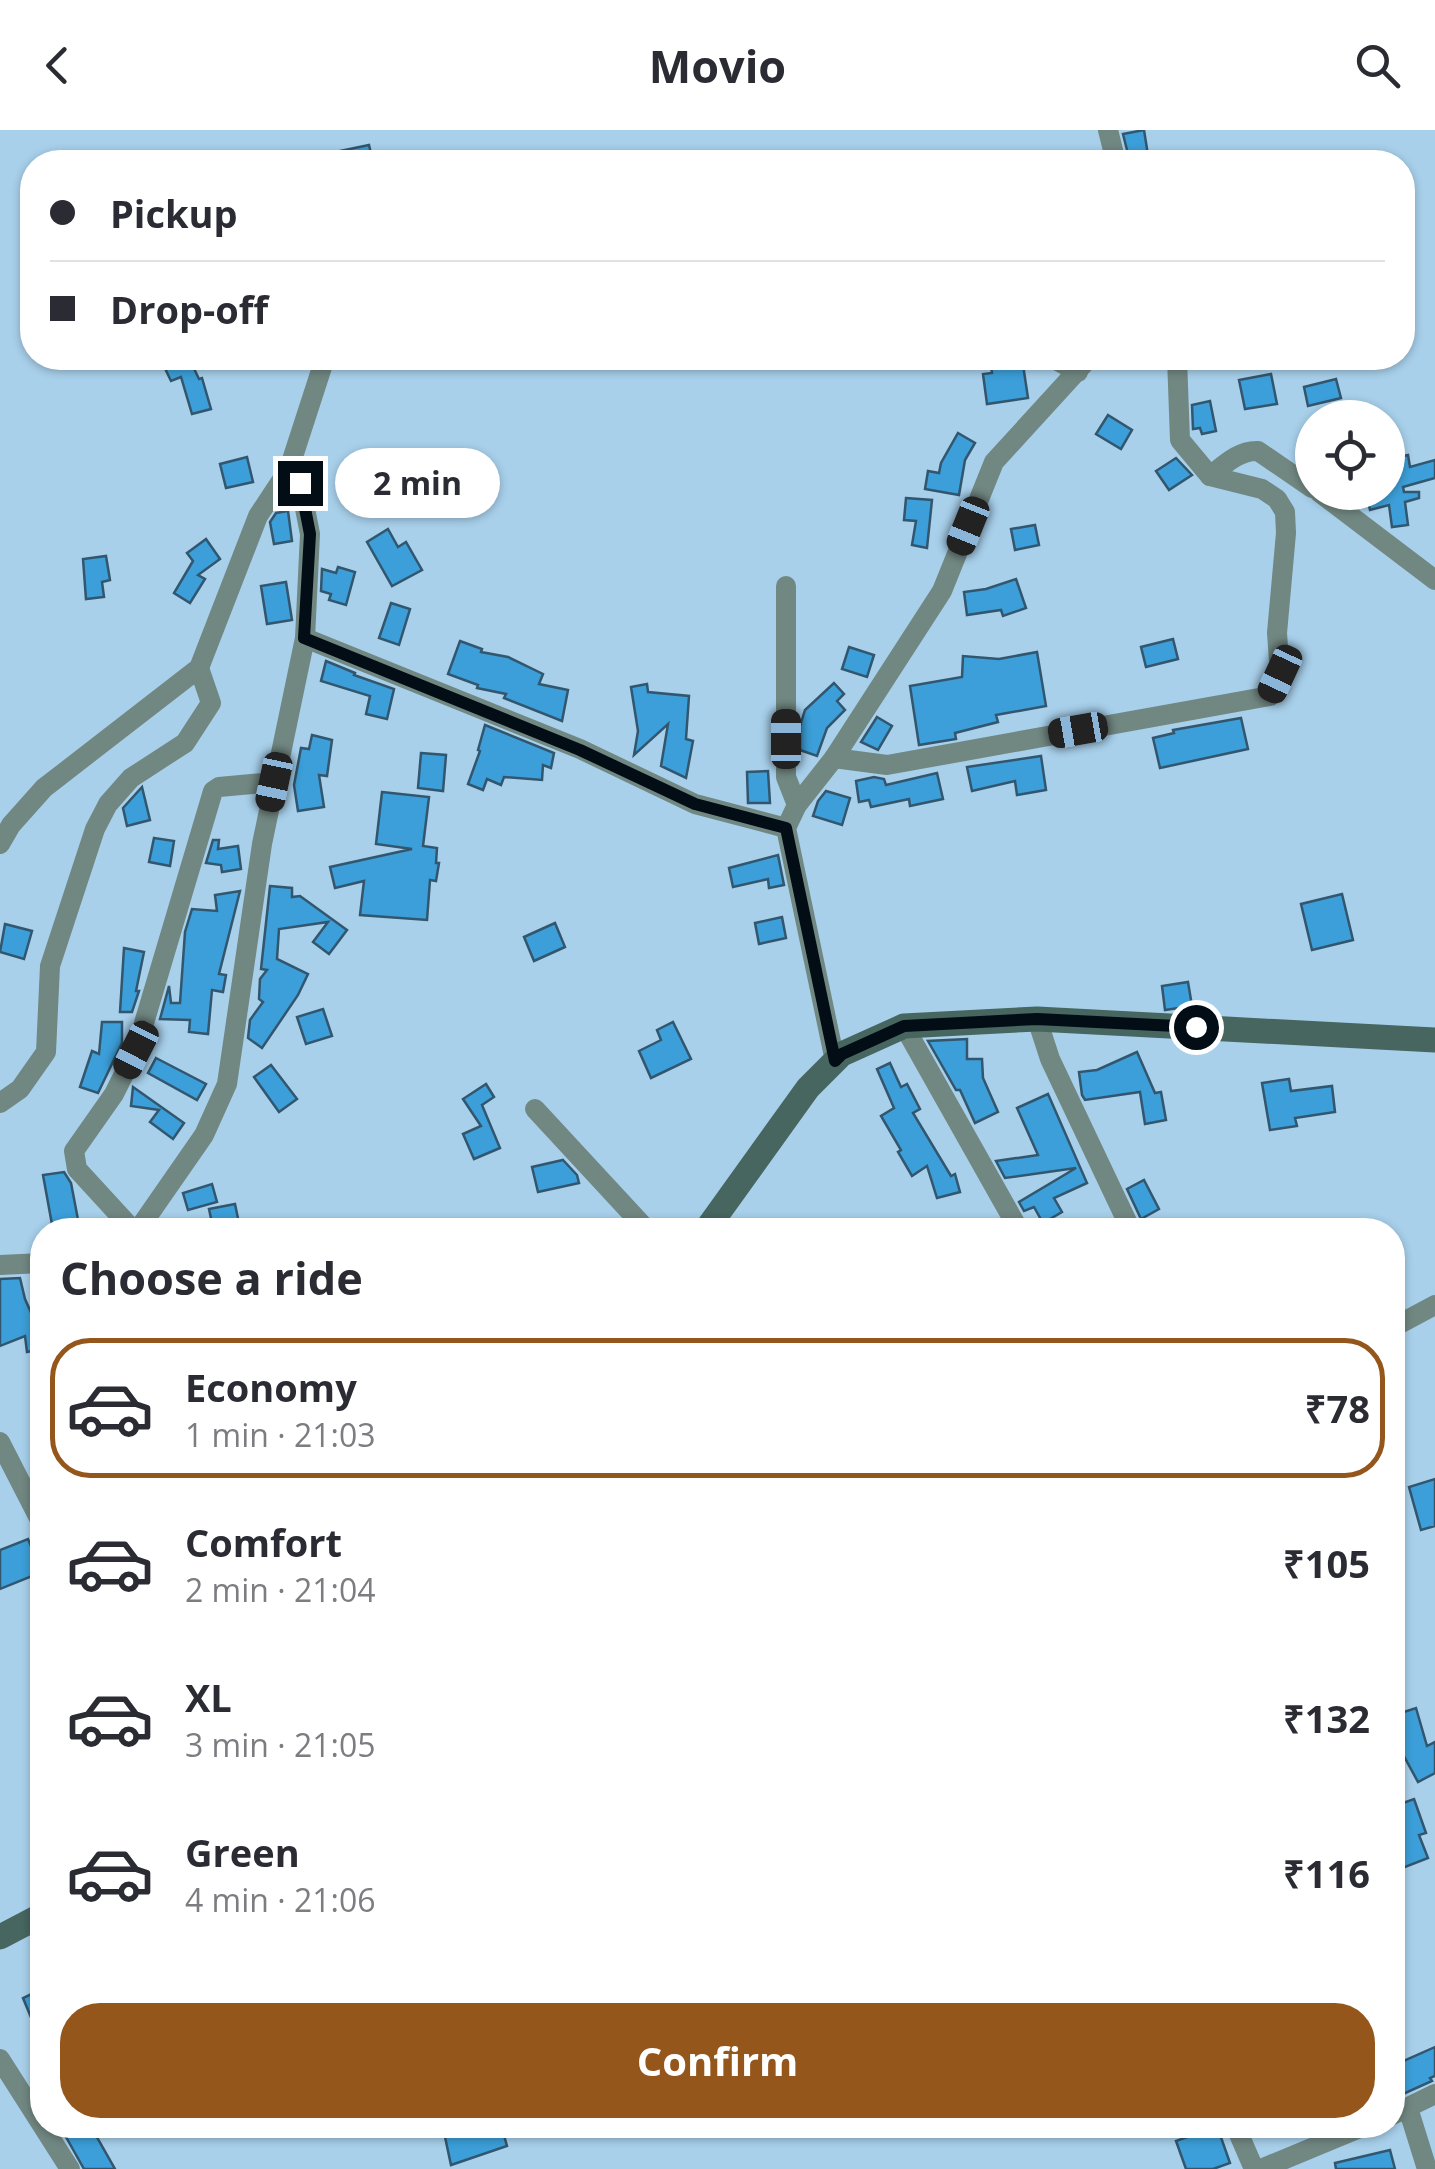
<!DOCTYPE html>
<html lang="en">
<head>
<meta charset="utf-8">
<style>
	body { margin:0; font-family:"Open Sans",sans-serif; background:#f7f7f7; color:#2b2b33; height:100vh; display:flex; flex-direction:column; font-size:38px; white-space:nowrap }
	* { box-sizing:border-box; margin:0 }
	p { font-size:32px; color:#7c7c81 }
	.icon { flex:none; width:55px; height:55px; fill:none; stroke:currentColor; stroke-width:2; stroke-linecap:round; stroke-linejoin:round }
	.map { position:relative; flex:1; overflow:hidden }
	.sheet { position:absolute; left:30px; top:1088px; width:1375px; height:920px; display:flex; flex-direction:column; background:#fff; border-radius:40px; box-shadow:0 2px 8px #0004 }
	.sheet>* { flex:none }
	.banner { position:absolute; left:20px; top:20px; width:1395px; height:220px; border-radius:40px; box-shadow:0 2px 8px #0004; display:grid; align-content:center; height:220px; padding:0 30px; background:#fff }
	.tools { position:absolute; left:1295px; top:270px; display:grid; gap:20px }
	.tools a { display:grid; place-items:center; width:110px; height:110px; border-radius:50%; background:#fff; box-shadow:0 2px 8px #0004; font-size:50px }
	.end { position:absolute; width:45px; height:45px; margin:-22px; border:12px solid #020d16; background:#fff; box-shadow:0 0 0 5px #fff }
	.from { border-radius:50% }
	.bubble { position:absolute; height:70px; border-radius:35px; background:#fff; box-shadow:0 2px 8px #0004; font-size:32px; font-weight:700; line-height:70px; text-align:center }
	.car { position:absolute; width:30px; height:60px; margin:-30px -15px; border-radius:12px; box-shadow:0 0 8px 2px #0007; background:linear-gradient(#222 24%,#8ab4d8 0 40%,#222 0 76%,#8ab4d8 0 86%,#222 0) }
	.banner b { display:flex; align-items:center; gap:35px; height:95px; font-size:38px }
	.banner b+b { border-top:2px solid #e1e1e2 }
	.banner i { width:25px; height:25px; background:#2b2b33 }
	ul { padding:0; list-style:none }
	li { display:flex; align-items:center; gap:30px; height:140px; margin:0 20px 15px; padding:0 10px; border:5px solid transparent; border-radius:40px }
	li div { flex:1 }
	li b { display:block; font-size:38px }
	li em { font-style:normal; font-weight:700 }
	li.current { border-color:#94561b }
	li>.icon { width:90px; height:90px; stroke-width:1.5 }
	h2 { padding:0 30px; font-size:45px; line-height:120px }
	.primary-button { display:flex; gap:20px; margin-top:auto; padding:20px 30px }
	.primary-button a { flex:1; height:115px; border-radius:40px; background:#94561b; color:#fff; font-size:40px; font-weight:700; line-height:115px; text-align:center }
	header { display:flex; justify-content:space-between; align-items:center; height:130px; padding:0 30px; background:#fff; font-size:45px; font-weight:700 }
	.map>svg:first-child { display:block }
	.building { fill:#3c9fd9; stroke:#32566e; stroke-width:2.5 }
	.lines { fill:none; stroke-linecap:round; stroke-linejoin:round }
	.street { stroke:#718781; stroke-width:20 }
	.secondary { stroke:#46665f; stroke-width:25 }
	.route { stroke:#020d16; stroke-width:12 }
</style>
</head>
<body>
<header><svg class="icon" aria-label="back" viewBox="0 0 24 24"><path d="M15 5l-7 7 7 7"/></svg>Movio<svg class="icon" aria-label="search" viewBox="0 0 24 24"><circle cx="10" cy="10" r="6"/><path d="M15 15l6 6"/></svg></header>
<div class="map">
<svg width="1435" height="2039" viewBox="0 0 1435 2039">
	<rect width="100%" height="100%" fill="#a8d0eb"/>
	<g class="building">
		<polygon points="1144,0 1148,25 1129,28 1123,4"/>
		<polygon points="369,15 373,32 317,32 316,26"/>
		<polygon points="160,228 189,228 199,249 202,248 211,279 192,284 181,247 171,251"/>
		<polygon points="990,228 1022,228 1028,268 987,274 983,244 992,243"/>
		<polygon points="1271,244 1277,274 1245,279 1239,250"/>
		<polygon points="1336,249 1341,268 1308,276 1304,257"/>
		<polygon points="1210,271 1216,301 1202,304 1200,298 1193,299 1192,275"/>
		<polygon points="1108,285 1132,300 1121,319 1096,304"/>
		<polygon points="958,303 975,313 965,330 959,365 925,359 928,341 939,343 941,333"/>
		<polygon points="1408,325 1410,337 1435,330 1435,348 1403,357 1404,362 1419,362 1419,368 1405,372 1408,395 1392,397 1389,375 1370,380 1366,362 1388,362 1388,329"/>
		<polygon points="247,327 253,352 226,358 220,334"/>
		<polygon points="1176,328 1192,345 1169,360 1156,341"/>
		<polygon points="906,368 932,370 927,418 912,415 916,391 904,390"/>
		<polygon points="288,381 292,411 274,414 270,392 276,383"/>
		<polygon points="1035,395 1039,415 1015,420 1011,399"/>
		<polygon points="388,399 398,417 406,412 422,440 392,456 367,412"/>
		<polygon points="206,409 220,429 198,445 205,449 190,473 174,463 193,431 187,423"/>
		<polygon points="106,426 110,450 102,452 104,467 86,469 83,429"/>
		<polygon points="338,437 355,442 346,475 329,470 331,464 321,461 322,439 336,443"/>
		<polygon points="1016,449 1026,478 1003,486 1001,480 967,485 964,462 986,459"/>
		<polygon points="286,452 292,490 267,494 261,456"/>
		<polygon points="391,473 410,479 399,515 379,508"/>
		<polygon points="1173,509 1178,529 1146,537 1141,517"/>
		<polygon points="460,511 482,519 481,522 508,527 543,544 539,554 568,560 562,591 504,568 506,564 477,558 478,555 448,544"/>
		<polygon points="849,517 874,525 867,547 842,539"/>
		<polygon points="1037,522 1046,576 996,585 998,592 955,603 956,609 919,615 910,556 962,547 963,526 999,529"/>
		<polygon points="326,531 355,543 354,545 394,559 387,589 366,584 370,566 321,551"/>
		<polygon points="834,553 844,564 837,571 845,580 827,598 817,626 800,620 800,596 805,580"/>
		<polygon points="647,554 648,562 689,566 686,609 693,611 686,648 661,636 668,594 634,625 638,601 631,557"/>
		<polygon points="877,587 892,596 878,620 861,612"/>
		<polygon points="1241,588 1248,619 1160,638 1153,608 1174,603 1173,600"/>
		<polygon points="485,595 554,623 551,638 543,635 542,650 504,647 501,655 487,649 483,660 468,654 480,621 478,620"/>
		<polygon points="312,605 332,610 327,646 319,645 324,677 298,681 294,655 301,618 309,619"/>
		<polygon points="421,623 446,625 443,661 418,658"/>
		<polygon points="1041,626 1046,660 1017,665 1015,651 972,661 967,637"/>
		<polygon points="768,641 770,673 748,673 747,642"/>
		<polygon points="937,643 943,669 910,676 909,669 871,677 869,670 859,672 856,651 874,647 884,649 886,655"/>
		<polygon points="142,657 150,690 127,696 123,678"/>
		<polygon points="826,661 850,668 842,695 813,686 818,671"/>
		<polygon points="382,662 429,667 423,716 437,718 436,733 439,733 436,751 430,750 427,790 360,785 364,751 335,758 330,737 412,719 376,714"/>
		<polygon points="154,708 174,711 170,736 149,732"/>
		<polygon points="213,710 219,710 218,719 238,716 241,739 222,742 221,735 206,733"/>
		<polygon points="778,725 784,755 769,758 768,749 733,757 729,738"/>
		<polygon points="270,756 292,758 292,767 300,766 347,800 329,824 313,812 328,792 279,799 277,829 308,844 298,865 262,918 248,908 250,890 263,872 259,869 260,849 267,840 261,839"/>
		<polygon points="240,761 219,844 226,845 223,862 212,860 208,904 189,902 190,890 160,889 169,856 171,873 180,873 185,802 192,779 217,781 215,765"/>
		<polygon points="1342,764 1353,810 1312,820 1301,774"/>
		<polygon points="782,787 786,808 759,814 755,793"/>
		<polygon points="555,793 565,817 534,831 524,807"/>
		<polygon points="5,794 32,801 24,829 0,822"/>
		<polygon points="124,818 144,822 136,861 139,861 132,882 120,882"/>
		<polygon points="1188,852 1192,876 1165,880 1162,856"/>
		<polygon points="323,879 332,906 306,914 297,887"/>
		<polygon points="102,892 122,892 122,913 98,963 80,957 92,921 99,924"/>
		<polygon points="673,892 691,929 651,948 639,921 661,910 657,900"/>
		<polygon points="967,909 967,929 982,929 983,948 998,982 975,993 960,960 956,960 928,911"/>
		<polygon points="1137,922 1155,963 1161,962 1166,990 1145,994 1140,962 1085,970 1082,965 1079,942 1097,940"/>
		<polygon points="156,928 206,954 197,970 148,943"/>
		<polygon points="890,933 901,957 907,954 920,979 913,983 951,1046 955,1044 960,1062 937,1068 927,1036 912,1046 898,1022 901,1020 881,986 894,978 877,939"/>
		<polygon points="271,935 297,969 279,982 254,947"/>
		<polygon points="1289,949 1291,961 1332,956 1335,982 1295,988 1297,996 1270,1000 1262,953"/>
		<polygon points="486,954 494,967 482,975 500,1018 474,1029 463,1004 481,996 463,969"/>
		<polygon points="133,957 184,993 173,1009 150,992 159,980 131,976"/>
		<polygon points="1048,964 1087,1053 1054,1068 1062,1082 1043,1093 1034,1077 1024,1081 1019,1072 1076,1038 1005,1048 996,1031 1038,1025 1017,978"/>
		<polygon points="563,1030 577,1045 579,1053 538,1062 532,1037"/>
		<polygon points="64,1042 71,1053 80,1100 53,1100 43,1045"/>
		<polygon points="1144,1050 1159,1079 1141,1089 1127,1059"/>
		<polygon points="212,1054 217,1072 188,1080 183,1063"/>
		<polygon points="235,1074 239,1093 213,1098 209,1079"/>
		<polygon points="20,1148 25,1169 42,1207 42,1239 32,1221 27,1222 25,1206 0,1216 0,1149"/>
		<polygon points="1435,1349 1435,1396 1421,1400 1409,1357"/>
		<polygon points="28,1409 42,1442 0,1459 0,1420"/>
		<polygon points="1392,1562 1404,1582 1416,1578 1427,1616 1435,1612 1435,1643 1418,1652 1400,1619 1396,1620 1392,1607"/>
		<polygon points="1414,1669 1426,1703 1419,1705 1428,1728 1400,1739 1392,1720 1392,1677"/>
		<polygon points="42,1859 42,1914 23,1868"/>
		<polygon points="1435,1917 1435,1946 1430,1948 1432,1951 1392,1969 1392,1936"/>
		<polygon points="65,1995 90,1995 115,2039 84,2039 66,2007 71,2004"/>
		<polygon points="479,1995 501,1995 507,2016 451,2035 445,2007 481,2000"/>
		<polygon points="1217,1996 1230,2033 1213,2039 1186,2039 1176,2011"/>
		<polygon points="1390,2020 1395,2039 1336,2039 1335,2033"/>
	</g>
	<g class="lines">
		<g class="street">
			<polyline points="1108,0 1116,32"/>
			<polyline points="1052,228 1078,242"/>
			<path d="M1210 346C1224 335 1239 320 1258 321L1312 358"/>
			<polyline points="1319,362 1435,450"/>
			<polyline points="786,456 786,647 797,675"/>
			<polyline points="305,508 580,619 695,674 786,698 797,675 834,628 942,461 994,332 1089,228"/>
			<polyline points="834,628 887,635 1270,566 1280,544 1277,503 1286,403 1285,382 1277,369 1262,359 1210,346 1180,310 1177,228"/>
			<polyline points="786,698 835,931"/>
			<polyline points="0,714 11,695 44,658 199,538 258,386 289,339 325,228"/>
			<polyline points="1037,889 1050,929 1131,1100"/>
			<polyline points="904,896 1019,1100"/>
			<polyline points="0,973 20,959 46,922 50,836 95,699 108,674 131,648 185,613 211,573 199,538"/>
			<polyline points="535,979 647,1100"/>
			<polyline points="133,1100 77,1039 74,1021 114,964 136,920 213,661 219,657 274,652"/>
			<polyline points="138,1100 204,1005 227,954 262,714 305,508 310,404 300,353 289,339"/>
			<polyline points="0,1135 42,1133"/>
			<polyline points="1392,1198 1435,1175"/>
			<polyline points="0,1312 42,1394"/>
			<polyline points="0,1929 70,2039"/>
			<polyline points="1408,1978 1427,2039"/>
			<polyline points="1392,1985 1435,1964"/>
			<polyline points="1235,1995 1254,2039"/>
			<polyline points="1261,2039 1367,1995"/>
		</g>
		<g class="secondary">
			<polyline points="706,1100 808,958 842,924 904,896 1037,889 1435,910"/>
			<polyline points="0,1807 42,1785"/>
		</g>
	</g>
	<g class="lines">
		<polyline class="route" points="300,353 310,404 304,508 580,620 695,674 786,698 835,931 842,924 904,896 1037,889 1196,897"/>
	</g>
</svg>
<div class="tools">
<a><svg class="icon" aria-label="locate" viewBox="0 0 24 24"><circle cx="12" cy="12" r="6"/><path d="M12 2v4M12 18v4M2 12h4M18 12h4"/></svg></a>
</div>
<i class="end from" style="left:1196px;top:897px"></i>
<i class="end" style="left:300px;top:353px"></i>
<div class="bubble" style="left:335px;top:318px;width:165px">2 min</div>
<i class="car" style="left:968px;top:396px;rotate:202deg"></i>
<i class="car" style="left:1280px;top:544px;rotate:205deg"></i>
<i class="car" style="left:1078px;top:600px;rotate:260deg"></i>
<i class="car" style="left:786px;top:609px;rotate:0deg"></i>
<i class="car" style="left:274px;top:652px;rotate:192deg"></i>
<i class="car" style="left:136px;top:920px;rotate:207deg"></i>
<div class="banner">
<b><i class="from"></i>Pickup</b>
<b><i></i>Drop-off</b>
</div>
<section class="sheet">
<h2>Choose a ride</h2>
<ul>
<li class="current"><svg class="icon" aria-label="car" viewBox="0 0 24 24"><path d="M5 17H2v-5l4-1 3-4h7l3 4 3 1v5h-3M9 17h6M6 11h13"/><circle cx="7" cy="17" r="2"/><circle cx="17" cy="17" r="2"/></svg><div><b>Economy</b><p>1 min · 21:03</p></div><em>₹78</em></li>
<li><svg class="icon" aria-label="car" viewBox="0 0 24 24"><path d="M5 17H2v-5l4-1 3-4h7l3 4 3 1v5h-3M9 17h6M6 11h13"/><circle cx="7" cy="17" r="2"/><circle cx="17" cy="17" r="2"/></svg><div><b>Comfort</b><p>2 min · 21:04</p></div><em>₹105</em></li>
<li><svg class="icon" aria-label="car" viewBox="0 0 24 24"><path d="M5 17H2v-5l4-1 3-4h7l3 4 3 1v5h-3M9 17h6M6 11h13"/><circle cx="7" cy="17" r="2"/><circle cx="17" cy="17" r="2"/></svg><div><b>XL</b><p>3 min · 21:05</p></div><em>₹132</em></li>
<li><svg class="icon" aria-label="car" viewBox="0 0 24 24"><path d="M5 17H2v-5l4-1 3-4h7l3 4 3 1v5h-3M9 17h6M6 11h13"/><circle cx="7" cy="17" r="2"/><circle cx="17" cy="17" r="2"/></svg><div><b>Green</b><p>4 min · 21:06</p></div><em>₹116</em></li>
</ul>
<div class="primary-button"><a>Confirm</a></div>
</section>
</div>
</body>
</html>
